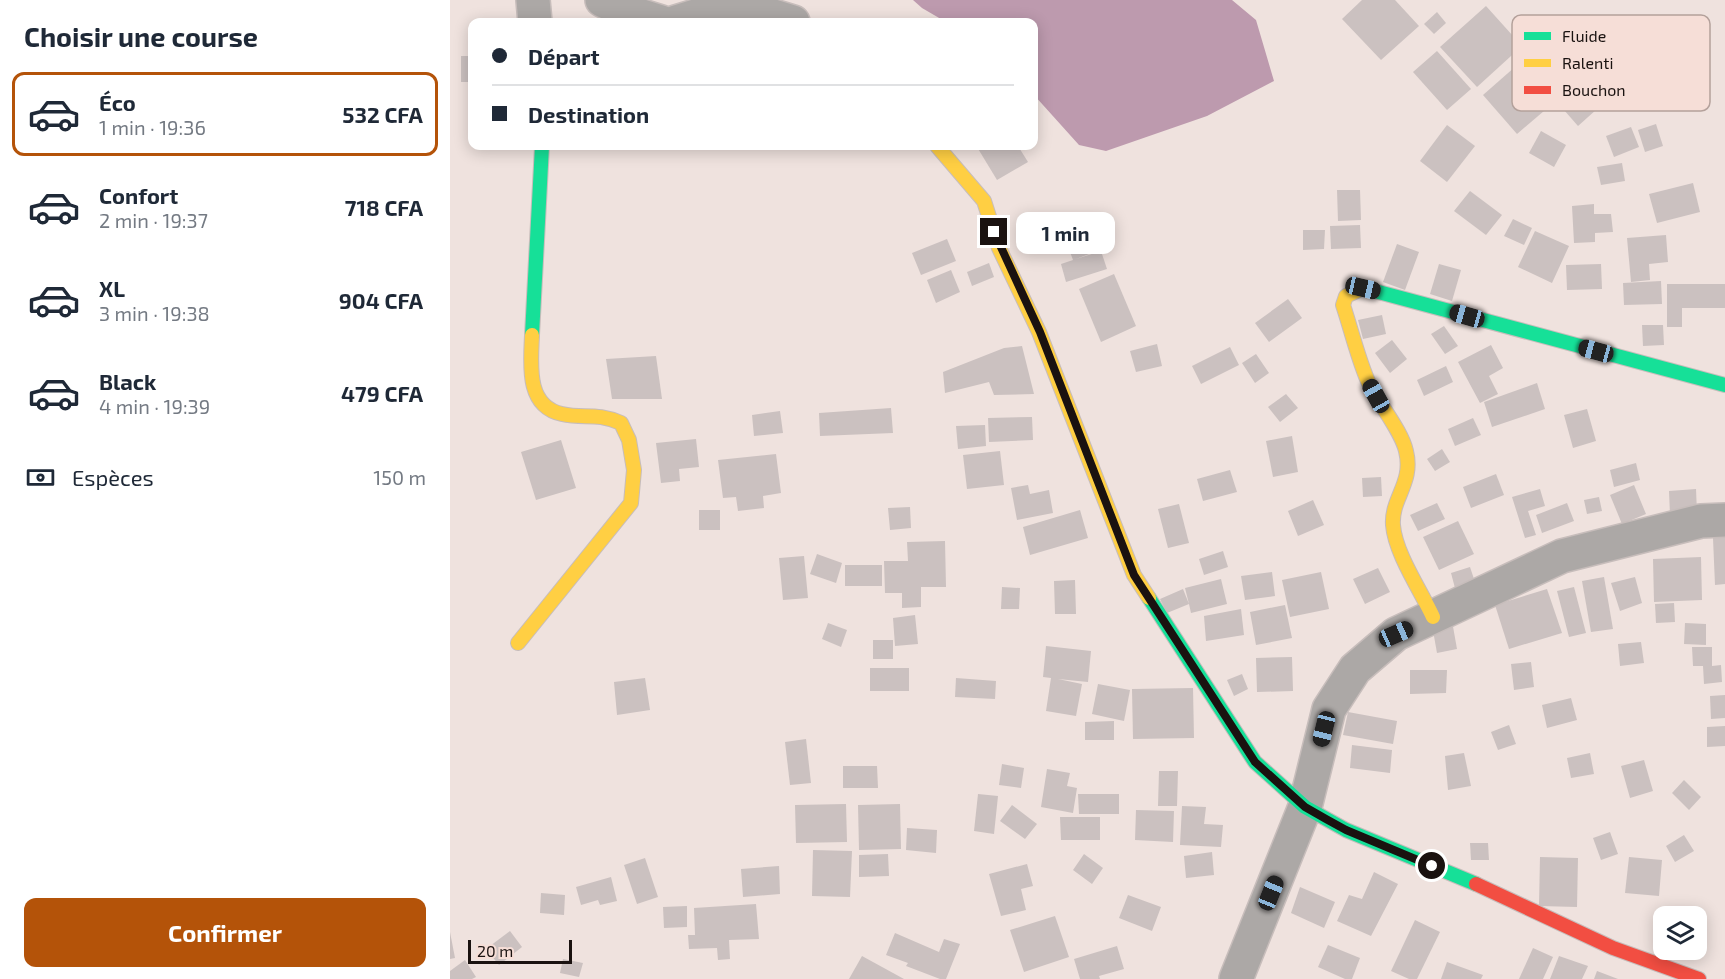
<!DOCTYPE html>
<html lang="fr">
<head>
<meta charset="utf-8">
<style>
	body { margin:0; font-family:"Exo 2",sans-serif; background:#f6f6f7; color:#1f2937; height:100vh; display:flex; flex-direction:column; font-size:22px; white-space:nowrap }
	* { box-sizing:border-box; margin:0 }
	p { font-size:20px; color:#747a83 }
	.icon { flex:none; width:33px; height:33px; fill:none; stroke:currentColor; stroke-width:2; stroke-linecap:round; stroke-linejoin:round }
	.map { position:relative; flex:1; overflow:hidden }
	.side { display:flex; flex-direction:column; background:#fff; width:450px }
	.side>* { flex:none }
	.guide { position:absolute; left:18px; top:18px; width:570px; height:132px; border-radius:12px; box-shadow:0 3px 15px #0003; display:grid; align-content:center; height:132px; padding:0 24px; background:#fff }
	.tools { position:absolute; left:1203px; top:906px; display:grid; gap:12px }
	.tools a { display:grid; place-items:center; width:54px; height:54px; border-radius:12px; background:#fff; box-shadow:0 3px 15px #0003; font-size:30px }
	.scale { position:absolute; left:18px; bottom:15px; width:104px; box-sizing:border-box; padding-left:6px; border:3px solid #1a1210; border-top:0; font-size:16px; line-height:21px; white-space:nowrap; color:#1a1210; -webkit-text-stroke:4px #f6ded7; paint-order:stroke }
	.end { position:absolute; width:27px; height:27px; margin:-14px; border:8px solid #1a1210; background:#fff; box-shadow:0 0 0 3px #fff }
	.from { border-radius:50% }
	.bubble { position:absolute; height:42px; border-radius:12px; background:#fff; box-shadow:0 3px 15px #0003; font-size:20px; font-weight:700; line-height:42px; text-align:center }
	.car { position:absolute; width:18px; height:36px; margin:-18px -9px; border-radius:8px; box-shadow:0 0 4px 2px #0007; background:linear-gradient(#222 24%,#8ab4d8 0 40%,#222 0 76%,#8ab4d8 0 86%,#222 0) }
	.guide b { display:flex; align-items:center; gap:21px; height:57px; font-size:22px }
	.guide b+b { border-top:2px solid #e0e1e3 }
	.guide i { width:15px; height:15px; background:#1f2937 }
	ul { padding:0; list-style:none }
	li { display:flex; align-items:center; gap:18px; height:84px; margin:0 12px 9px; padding:0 12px; border:3px solid transparent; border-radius:12px }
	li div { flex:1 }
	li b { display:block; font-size:22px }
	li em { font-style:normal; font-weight:700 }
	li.current { border-color:#b45309 }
	li>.icon { width:54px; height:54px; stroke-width:1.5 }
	h2 { padding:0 24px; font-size:27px; line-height:72px }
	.pay { display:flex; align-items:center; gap:15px; height:66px; padding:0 24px; font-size:22px }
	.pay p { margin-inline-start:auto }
	.primary-button { display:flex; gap:12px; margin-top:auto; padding:12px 24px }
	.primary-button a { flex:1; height:69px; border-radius:12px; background:#b45309; color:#fff; font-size:24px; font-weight:700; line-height:69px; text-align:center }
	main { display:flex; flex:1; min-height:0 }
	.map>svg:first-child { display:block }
	.water { fill:#bd9aae }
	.building { fill:#cbc1c0 }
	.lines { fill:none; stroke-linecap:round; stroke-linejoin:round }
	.street-casing { stroke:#c7bdbb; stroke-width:36 }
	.fast-casing { stroke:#c7bdbb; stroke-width:16 }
	.slow-casing { stroke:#c7bdbb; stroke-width:16 }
	.jam-casing { stroke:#c7bdbb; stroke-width:16 }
	.street { stroke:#aca8a6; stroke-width:33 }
	.fast { stroke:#16e098; stroke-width:14 }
	.slow { stroke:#ffcf43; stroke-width:14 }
	.jam { stroke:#f24e42; stroke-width:14 }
	.route { stroke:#1a1210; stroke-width:8 }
	.key { fill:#f6ded7; stroke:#b4a19b; stroke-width:1.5 }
	.key-label { font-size:16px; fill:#1a1210 }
</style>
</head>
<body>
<main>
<section class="side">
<h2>Choisir une course</h2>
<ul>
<li class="current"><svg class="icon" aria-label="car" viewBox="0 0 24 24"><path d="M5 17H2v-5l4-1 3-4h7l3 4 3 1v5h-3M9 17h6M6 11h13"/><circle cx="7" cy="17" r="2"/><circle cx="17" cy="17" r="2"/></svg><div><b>Éco</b><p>1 min · 19:36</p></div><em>532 CFA</em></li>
<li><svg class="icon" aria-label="car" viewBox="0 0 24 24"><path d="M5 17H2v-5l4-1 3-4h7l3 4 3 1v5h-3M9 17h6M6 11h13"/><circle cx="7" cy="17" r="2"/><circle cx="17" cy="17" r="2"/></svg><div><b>Confort</b><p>2 min · 19:37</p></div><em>718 CFA</em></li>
<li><svg class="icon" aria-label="car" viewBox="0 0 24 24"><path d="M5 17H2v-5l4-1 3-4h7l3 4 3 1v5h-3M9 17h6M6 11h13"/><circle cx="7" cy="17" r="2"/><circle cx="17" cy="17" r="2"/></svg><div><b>XL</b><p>3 min · 19:38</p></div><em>904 CFA</em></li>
<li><svg class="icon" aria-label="car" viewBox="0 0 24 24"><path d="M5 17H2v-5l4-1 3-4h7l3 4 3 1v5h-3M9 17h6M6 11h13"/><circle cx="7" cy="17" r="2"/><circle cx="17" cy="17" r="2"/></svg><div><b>Black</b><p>4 min · 19:39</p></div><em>479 CFA</em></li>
</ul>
<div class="pay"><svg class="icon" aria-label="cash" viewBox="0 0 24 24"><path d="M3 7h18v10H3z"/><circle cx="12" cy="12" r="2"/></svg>Espèces<p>150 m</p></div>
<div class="primary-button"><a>Confirmer</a></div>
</section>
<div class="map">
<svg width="1275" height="979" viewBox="0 0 1275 979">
	<rect width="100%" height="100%" fill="#efe2de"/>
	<polygon class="water" points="463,0 782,0 806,20 824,81 757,116 656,151 629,145 584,95 584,22 496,22 472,8"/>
	<g class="building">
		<polygon points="912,0 945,0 969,26 931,60 892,19"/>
		<polygon points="1036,6 1072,46 1027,87 990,47"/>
		<polygon points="987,12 996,23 984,34 974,24"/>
		<polygon points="987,51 1021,89 997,110 963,72"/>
		<rect x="11" y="56" width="11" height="26"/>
		<polygon points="1066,66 1101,105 1067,134 1033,95"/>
		<polygon points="1141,85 1156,101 1128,126 1114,110"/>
		<polygon points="1206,124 1213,146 1195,152 1188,130"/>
		<polygon points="997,125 1025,146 997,182 970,161"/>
		<polygon points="1181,127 1189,147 1164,157 1156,136"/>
		<polygon points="1091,131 1116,145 1104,167 1079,153"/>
		<polygon points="529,146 568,146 578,162 547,180 527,147"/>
		<polygon points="1172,163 1175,181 1151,185 1147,167"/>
		<polygon points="1243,183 1250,212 1207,223 1199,194"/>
		<polygon points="887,190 910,190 911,220 888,221"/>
		<polygon points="1020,191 1052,215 1036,235 1004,211"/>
		<polygon points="1144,204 1144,214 1161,214 1163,232 1145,233 1145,242 1124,243 1122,206"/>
		<polygon points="1063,219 1082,228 1074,245 1054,236"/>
		<polygon points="910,225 911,248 881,249 880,226"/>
		<polygon points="853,230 875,230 874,249 853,250"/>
		<polygon points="1085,231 1119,246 1102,283 1068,267"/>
		<polygon points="640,232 647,251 626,259 651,251 657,269 616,282 611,264 623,260 616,241"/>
		<polygon points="1216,235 1218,262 1199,264 1200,280 1181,282 1177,238"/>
		<polygon points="497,239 506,261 471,275 462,253"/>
		<polygon points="947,244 969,252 955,290 933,282"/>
		<polygon points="539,263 544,277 522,286 517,272"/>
		<polygon points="989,264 1011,270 1002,301 980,294"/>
		<polygon points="1151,264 1152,289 1117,290 1116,265"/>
		<polygon points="501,270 510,292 486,303 477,280"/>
		<polygon points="664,274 686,326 651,342 629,289"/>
		<polygon points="1211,281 1212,304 1174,305 1173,283"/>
		<polygon points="1217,284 1275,284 1275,308 1232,308 1232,327 1217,327"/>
		<polygon points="838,299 852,318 819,342 805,323"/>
		<polygon points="932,315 936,334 913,339 908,320"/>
		<polygon points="1192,325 1213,325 1214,345 1193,346"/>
		<polygon points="994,326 1008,346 995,354 981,334"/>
		<polygon points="942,340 957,359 940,373 925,353"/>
		<polygon points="707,344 712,366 686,372 680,351"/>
		<polygon points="1041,345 1053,368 1039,376 1048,394 1030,403 1008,362"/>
		<polygon points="572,346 584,394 544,395 539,382 495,393 493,372 554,348"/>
		<polygon points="780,347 789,365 751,384 742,366"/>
		<polygon points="806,354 819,373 805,383 792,363"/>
		<polygon points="206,356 212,399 162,399 156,359"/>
		<polygon points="996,366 1003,382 974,396 967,380"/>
		<polygon points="1087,383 1095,409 1042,427 1034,402"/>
		<polygon points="836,394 848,408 830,422 818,407"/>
		<polygon points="441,408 443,433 370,436 369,413"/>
		<polygon points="1137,409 1146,441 1123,448 1114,415"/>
		<polygon points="330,411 333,433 304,436 302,415"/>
		<polygon points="582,417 583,440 539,442 538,418"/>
		<polygon points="1023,418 1031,435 1005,446 998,429"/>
		<polygon points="535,425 536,446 508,449 506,426"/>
		<polygon points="842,436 848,472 823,477 816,441"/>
		<polygon points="246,439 249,467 229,469 230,481 211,483 206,443"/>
		<polygon points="111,440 126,488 86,500 71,452"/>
		<polygon points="992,449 1000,462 985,471 977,459"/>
		<polygon points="550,451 554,485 517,489 513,455"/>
		<polygon points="326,454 331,493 313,496 314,508 288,511 286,497 273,498 268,460"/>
		<polygon points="1186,463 1190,480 1164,487 1160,470"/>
		<polygon points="780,470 787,492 753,501 747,479"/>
		<polygon points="1046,474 1054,495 1021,508 1013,487"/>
		<polygon points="931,477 932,496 913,497 912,478"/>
		<polygon points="578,485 580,494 599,490 603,513 567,520 561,488"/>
		<polygon points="1184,485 1196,514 1172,524 1160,495"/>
		<polygon points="1090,489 1095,506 1078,511 1086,535 1075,538 1062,497"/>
		<polygon points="1246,489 1247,513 1220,515 1219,491"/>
		<polygon points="1149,497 1152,511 1137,514 1134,500"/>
		<polygon points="863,500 874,525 848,536 838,511"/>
		<polygon points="987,503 995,519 968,531 960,515"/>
		<polygon points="1117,503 1124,521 1092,533 1086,515"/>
		<polygon points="729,504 739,543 718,548 708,509"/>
		<polygon points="460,507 461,528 440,530 438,508"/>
		<rect x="249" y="510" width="21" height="20"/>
		<polygon points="630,510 638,538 580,555 573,527"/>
		<polygon points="1008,521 1024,554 989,570 973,537"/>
		<polygon points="1275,537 1275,584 1265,585 1263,538"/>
		<polygon points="495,541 496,587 471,587 471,607 452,608 452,593 435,593 434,561 458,561 457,542"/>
		<polygon points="773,551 778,567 754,575 749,559"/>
		<polygon points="367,554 392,563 386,583 360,574"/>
		<polygon points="354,556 358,598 333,600 329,558"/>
		<polygon points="1251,557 1252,600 1204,602 1203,559"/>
		<rect x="395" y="565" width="37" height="21"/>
		<polygon points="1020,567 1025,582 1005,588 1001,573"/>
		<polygon points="928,568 940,592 915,604 903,579"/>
		<polygon points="822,572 825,596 795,600 791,576"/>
		<polygon points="871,572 879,609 840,617 832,580"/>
		<polygon points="1154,577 1163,629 1141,632 1132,581"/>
		<polygon points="1185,577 1192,603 1170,611 1161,583"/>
		<polygon points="771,579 777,604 741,613 739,604 717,613 710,599 733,589 739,604 735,588"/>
		<polygon points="625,580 626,614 605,614 604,581"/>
		<polygon points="552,587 570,588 569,609 551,609"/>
		<polygon points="1124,587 1136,633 1119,637 1107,591"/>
		<polygon points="1097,589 1112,633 1059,649 1045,605"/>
		<polygon points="1224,603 1225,622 1206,623 1205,604"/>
		<polygon points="835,605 842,638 806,645 800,612"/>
		<polygon points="791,609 794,635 756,641 754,616"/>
		<polygon points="465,615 468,644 445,646 443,618"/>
		<polygon points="1002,621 1007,649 987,653 982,625"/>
		<polygon points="378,623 397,630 391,647 372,639"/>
		<polygon points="1235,623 1256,624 1256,645 1234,644"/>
		<rect x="423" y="640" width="20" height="19"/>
		<polygon points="1191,642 1194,663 1170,666 1168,644"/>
		<polygon points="596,646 641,651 638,682 608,679 632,684 626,716 596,711 601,678 593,677"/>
		<polygon points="1242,647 1262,647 1262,666 1271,665 1272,682 1254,684 1253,666 1243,666"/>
		<polygon points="842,657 843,691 807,692 806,658"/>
		<polygon points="1081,662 1084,687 1064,690 1061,664"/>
		<rect x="420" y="668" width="39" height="23"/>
		<polygon points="960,670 997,670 996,693 960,694"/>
		<polygon points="792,674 798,689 784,696 777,680"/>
		<polygon points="195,678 200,710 167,715 164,682"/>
		<polygon points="506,678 546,681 545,699 505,697"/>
		<polygon points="648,684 680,690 674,721 642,714"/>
		<polygon points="743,688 744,738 683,739 682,689"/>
		<polygon points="1275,695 1275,718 1261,719 1260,696"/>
		<polygon points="1121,698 1127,720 1097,728 1092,705"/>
		<polygon points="898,712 947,721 943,744 893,735"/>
		<polygon points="664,721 664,740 635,740 635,722"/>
		<polygon points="1059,725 1066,744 1048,750 1041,732"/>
		<polygon points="1275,726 1275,746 1257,747 1257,727"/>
		<polygon points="356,739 361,783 340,785 335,742"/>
		<polygon points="902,745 942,750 940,773 900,768"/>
		<polygon points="1014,753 1021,786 998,790 995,756"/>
		<polygon points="1140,753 1144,774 1121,778 1117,758"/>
		<polygon points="1194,760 1203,791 1180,798 1171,766"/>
		<polygon points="552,764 574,768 571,788 549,785"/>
		<polygon points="393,766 427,766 428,788 393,788"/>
		<polygon points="597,769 620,773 617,786 627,788 623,813 591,807"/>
		<polygon points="709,771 728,771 727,806 708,806"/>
		<polygon points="1234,780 1251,797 1239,810 1222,793"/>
		<polygon points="528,794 548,796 544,834 524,831"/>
		<polygon points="628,794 669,794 669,814 629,814"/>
		<polygon points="396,804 397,842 346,843 345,805"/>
		<polygon points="450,804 451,849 409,850 408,805"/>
		<polygon points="562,805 587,824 575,839 550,821"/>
		<polygon points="732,806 756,807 754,824 773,825 771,847 730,845"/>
		<polygon points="686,810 724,811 723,842 685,840"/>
		<polygon points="610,817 650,817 650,840 611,840"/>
		<polygon points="457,828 487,830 486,853 456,850"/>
		<polygon points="1160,832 1168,854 1151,860 1143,838"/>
		<polygon points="1234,835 1244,851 1225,862 1216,846"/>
		<polygon points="1020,843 1038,843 1039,860 1021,860"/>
		<polygon points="363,850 402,851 400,897 362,896"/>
		<polygon points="762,852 764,875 736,878 734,856"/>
		<polygon points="438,854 439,876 409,877 409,855"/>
		<polygon points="634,854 653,868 642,884 623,870"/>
		<polygon points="1090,857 1128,858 1127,907 1089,906"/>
		<polygon points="1179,857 1212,860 1209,896 1175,893"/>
		<polygon points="195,858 208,897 187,904 174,865"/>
		<polygon points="577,864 583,886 571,889 576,910 551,916 539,874"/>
		<polygon points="329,866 330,894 293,897 291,869"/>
		<polygon points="924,872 948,884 921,936 887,921 899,895 912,899"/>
		<polygon points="161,877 167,901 150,905 148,900 131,905 126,887"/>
		<polygon points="850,887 885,902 874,928 841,913"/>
		<polygon points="91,893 115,895 114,915 90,913"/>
		<polygon points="678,895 711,907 702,931 669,918"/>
		<polygon points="306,904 309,939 279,940 280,959 268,960 267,948 239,949 238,935 245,935 244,908"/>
		<polygon points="237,906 237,927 214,928 213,907"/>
		<polygon points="605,916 619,957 574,972 560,930"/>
		<polygon points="965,920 990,932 967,979 959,979 941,971"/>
		<polygon points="60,931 72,947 49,965 36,949"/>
		<polygon points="0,932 5,958 0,959"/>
		<polygon points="445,933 489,952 494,939 510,944 496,979 490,979 456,966 458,963 436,955"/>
		<polygon points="878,945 910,958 902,979 895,979 868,967"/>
		<polygon points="667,946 674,969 649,976 650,979 630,979 624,959"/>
		<polygon points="1083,948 1103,957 1093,979 1069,979"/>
		<polygon points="412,956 454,979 399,979"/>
		<polygon points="1109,956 1138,966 1132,979 1100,979"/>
		<polygon points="113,959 133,963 129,977 110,973"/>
		<polygon points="15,960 26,977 22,979 0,979 0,971"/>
		<polygon points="997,962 1033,975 1031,979 991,979"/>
		<polygon points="1147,971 1168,979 1144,979"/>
	</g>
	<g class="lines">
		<g class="street-casing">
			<g id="street">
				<polyline points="83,0 85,22"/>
				<polyline points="152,0 173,10 211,22"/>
				<polyline points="226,22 284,4 343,22"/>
				<polyline points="786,979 855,807 879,709 905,669 946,634 1112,556 1251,521 1275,520"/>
			</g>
		</g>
		<g class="fast-casing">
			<g id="fast">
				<polyline points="921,290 1275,385"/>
				<polyline points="82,335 92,146"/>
				<polyline points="699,598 805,762 855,807 896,830 1026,884"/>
			</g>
		</g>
		<g class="slow-casing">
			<g id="slow">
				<polyline points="487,146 534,201 549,248 589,332 684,575 699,598"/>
				<path d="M921 290 913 288 896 296 893 305C901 329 907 355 917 379 926 401 951 429 956 451 964 483 941 498 943 525 945 553 971 591 983 617"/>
				<path d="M68 643 181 503 184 470 179 440 171 423C146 412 134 419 112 414 75 406 81 363 82 335"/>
			</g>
		</g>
		<g class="jam-casing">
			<polyline id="jam" points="1026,884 1163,948 1249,979"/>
		</g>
		<use href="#street" class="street"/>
		<use href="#fast" class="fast"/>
		<use href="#slow" class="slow"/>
		<use href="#jam" class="jam"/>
	</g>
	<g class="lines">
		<polyline class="route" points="544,232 590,332 684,575 805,762 855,807 876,819 896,830 982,866"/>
	</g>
	<rect x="1062" y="15" width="198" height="96" rx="9" class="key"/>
	<rect x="1074" y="32" width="27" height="8" fill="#16e098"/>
	<rect x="1074" y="59" width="27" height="8" fill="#ffcf43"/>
	<rect x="1074" y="86" width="27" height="8" fill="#f24e42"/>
	<g class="key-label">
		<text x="1112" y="42">Fluide</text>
		<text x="1112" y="69">Ralenti</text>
		<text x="1112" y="96">Bouchon</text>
	</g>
</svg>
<div class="tools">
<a><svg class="icon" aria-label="layers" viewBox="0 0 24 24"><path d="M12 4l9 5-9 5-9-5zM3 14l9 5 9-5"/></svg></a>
</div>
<div class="scale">20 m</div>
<i class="end from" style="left:982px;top:866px"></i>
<i class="end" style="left:544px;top:232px"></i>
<div class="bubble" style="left:566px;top:212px;width:99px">1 min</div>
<i class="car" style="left:913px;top:288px;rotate:103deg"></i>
<i class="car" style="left:1017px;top:316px;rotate:286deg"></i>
<i class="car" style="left:1146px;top:351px;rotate:285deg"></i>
<i class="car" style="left:926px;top:396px;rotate:331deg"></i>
<i class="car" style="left:946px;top:634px;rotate:66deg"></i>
<i class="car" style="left:874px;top:729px;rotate:194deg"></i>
<i class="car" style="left:821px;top:893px;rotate:22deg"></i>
<div class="guide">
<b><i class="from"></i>Départ</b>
<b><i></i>Destination</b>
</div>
</div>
</main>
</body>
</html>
